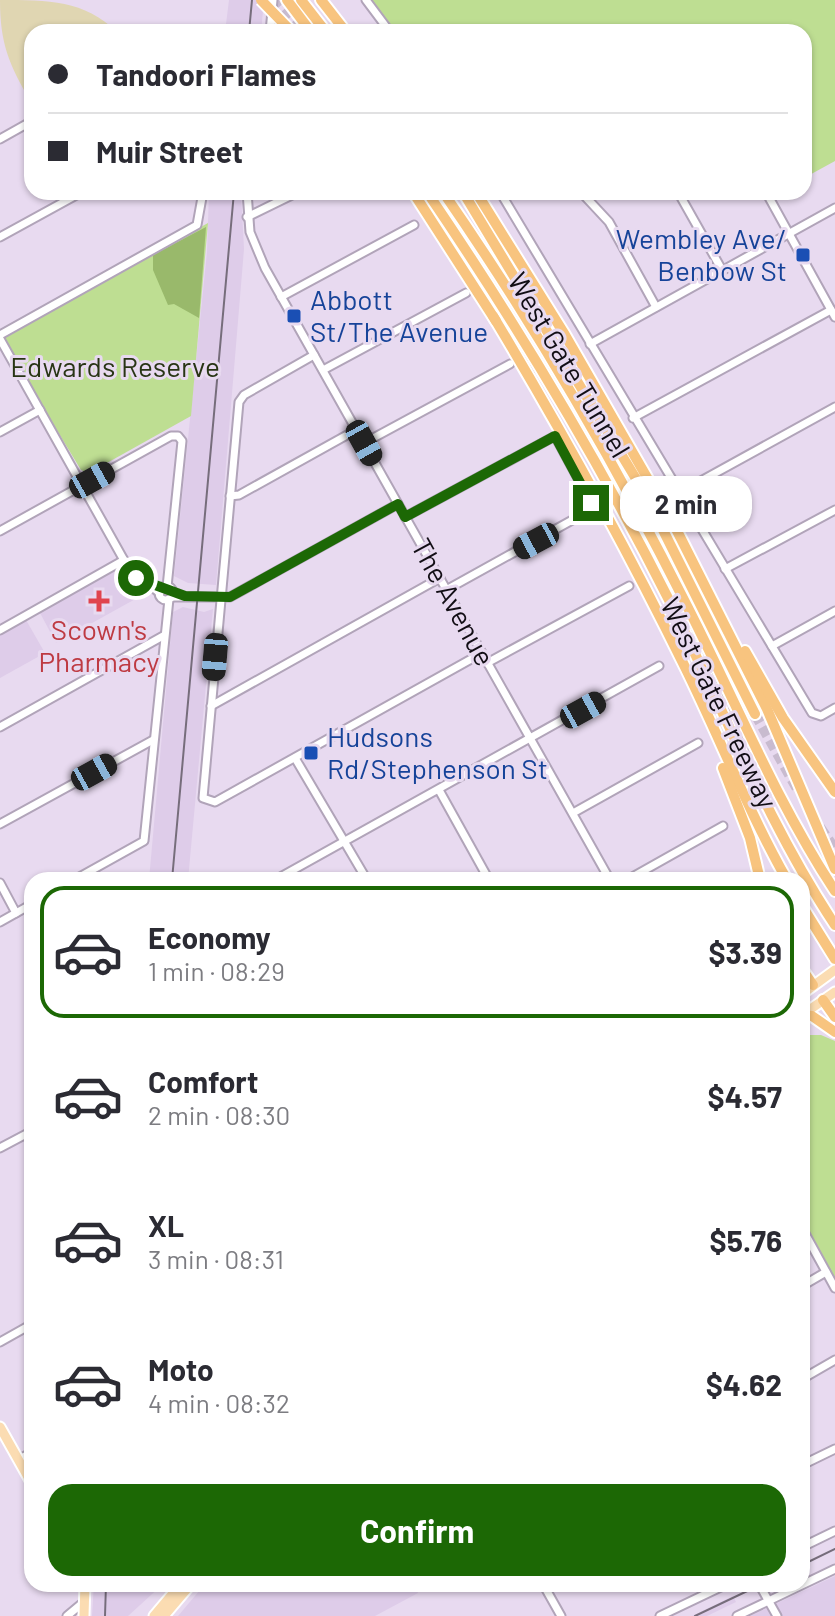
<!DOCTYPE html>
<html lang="en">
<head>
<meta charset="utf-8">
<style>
	body { margin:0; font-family:Barlow,sans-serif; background:#f7f7f7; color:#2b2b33; height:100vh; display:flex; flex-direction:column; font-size:30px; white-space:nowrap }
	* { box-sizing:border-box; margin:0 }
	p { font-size:26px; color:#7c7c81 }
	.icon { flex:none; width:44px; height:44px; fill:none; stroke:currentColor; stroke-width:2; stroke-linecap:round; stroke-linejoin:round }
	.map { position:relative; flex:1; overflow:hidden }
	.drawer { position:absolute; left:24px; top:872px; width:786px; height:720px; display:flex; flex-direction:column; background:#fff; border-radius:24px; box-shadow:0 2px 6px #0004 }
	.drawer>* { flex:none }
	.guide { position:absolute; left:24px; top:24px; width:788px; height:176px; border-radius:24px; box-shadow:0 2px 6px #0004; display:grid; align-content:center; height:176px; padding:0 24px; background:#fff }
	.end { position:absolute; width:36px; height:36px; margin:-18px; border:10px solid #1c6805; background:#fff; box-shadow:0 0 0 4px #fff }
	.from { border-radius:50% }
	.bubble { position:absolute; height:56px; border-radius:24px; background:#fff; box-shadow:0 2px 6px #0004; font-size:26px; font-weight:700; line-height:56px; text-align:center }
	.car { position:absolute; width:24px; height:48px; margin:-24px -12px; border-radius:10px; box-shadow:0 0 6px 2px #0007; background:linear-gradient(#222 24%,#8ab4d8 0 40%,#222 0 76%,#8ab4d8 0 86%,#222 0) }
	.guide b { display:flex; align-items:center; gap:28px; height:76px; font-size:30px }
	.guide b+b { border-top:2px solid #e1e1e2 }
	.guide i { width:20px; height:20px; background:#2b2b33 }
	ul { padding:14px 0 0; list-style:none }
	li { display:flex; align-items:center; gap:24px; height:132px; margin:0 16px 12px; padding:0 8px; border:4px solid transparent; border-radius:24px }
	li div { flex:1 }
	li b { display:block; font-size:30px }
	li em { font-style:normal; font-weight:700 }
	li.on { border-color:#1c6805 }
	li>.icon { width:72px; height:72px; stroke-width:1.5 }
	.primary-button { display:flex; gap:16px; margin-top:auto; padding:16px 24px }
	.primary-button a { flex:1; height:92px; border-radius:24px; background:#1c6805; color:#fff; font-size:32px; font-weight:700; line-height:92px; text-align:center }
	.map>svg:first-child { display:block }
	.built { fill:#decce9 }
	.green { fill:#bede92 }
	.forest { fill:#99b96b }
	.sand { fill:#e0d6b2 }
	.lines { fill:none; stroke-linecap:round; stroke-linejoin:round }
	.highway-tunnel { stroke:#c8bbcf; stroke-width:10; stroke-dasharray:10 5; stroke-linecap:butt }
	.minor-casing { stroke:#b1a4b9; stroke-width:11 }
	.major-casing { stroke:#fff; stroke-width:13 }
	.highway-casing { stroke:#fff; stroke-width:14 }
	.minor { stroke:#fff; stroke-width:7 }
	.major { stroke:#fbdcb2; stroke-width:9 }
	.highway { stroke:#f8c47f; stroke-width:10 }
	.rail { stroke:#766d7b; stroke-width:2 }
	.highway-bridge-casing { stroke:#fff; stroke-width:14; stroke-linecap:butt }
	.highway-bridge { stroke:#f8c47f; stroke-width:10 }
	.route { stroke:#1c6805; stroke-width:10 }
	.transit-dot { fill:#1a4fb4; stroke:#e8daf0; stroke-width:3 }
	.health-dot { fill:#e0444e; stroke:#e8daf0; stroke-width:3 }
	.labels { text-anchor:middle; stroke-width:6; stroke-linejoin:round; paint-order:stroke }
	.transit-label { font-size:28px; fill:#164399; stroke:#e8daf0; text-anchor:start }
	.street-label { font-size:28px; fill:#120e15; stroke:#e8daf0 }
	.park-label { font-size:28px; fill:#283514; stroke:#e8daf0 }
	.health-label { font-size:28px; fill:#be3a42; stroke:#e8daf0 }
</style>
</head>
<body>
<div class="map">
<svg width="835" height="1616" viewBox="0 0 835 1616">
	<rect width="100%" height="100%" fill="#e8daf0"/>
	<g class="built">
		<polygon points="229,0 264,0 261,32 225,32"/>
		<polygon points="209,192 241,192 244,249 216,585 188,583 174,576 207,252"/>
		<polygon points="111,569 139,597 56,643 39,611"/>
		<polygon points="183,607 204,612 213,609 188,880 149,880 173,612"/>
		<polygon points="26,620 45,653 0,678 0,634"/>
		<polygon points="835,1576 835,1616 750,1616"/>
		<polygon points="94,1584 163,1584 128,1616 92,1616"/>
		<polygon points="205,1584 415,1584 418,1593 375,1616 178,1616"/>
		<polygon points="733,1596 736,1602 707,1616 692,1616"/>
	</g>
	<g class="green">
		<polygon points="368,0 835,0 835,161 804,178 804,32 390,32"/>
		<polygon points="208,223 191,416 89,473 81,470 1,338"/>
		<polygon points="802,1035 821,1035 835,1041 835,1278 802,1218"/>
	</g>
	<polygon class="forest" points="206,227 199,318 174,304 168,305 153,270 153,255"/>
	<path class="sand" d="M0 0C49 0 84 0 117 32H32L31 102C9 65 0 43 0 0Z"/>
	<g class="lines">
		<g class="highway-tunnel">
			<polyline points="272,0 301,32"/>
			<polyline points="476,275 538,373"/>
			<polyline points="681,614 757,759"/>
			<polyline points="755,714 797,789"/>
			<polyline points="820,827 835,849"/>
		</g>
		<g class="minor-casing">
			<g id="minor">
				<polyline points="366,0 390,32"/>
				<polyline points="270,32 273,0"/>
				<polyline points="0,139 32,121"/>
				<polyline points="247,192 250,232 265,268 610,880"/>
				<polyline points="500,192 812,713 821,716 835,708"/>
				<polyline points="581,192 609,222 656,307"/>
				<polyline points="678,192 722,270"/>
				<polyline points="766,192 835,317"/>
				<polyline points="247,217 298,192"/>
				<polyline points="0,237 82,192"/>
				<polyline points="281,297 414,225"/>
				<polyline points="0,335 197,225 203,192"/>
				<polyline points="0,339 130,571 160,593"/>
				<polyline points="590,344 835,208"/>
				<polyline points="314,355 244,395 239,402 203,798 215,802 482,653"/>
				<polyline points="323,370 466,293"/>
				<polyline points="633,418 831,310"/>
				<polyline points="0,432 40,410"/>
				<polyline points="364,443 510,364"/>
				<polyline points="679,493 835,407"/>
				<polyline points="230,496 239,495 356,430"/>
				<polyline points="405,517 555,436 594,508 446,590"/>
				<polyline points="0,531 171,436 178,436 182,441 167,587"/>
				<polyline points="725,569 835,510"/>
				<circle cx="166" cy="593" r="7"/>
				<polyline points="172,597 230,597 398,504"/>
				<polyline points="0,630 124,560"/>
				<polyline points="772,646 835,611"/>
				<polyline points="487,663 629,586"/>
				<polyline points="211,706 440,578"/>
				<polyline points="0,727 163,636"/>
				<polyline points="295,758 367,880"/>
				<polyline points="439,790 489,880"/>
				<polyline points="573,813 698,743"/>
				<polyline points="0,824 153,740"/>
				<polyline points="74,880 144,841 169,599"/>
				<polyline points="275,880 659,666"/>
				<polyline points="627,880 723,826"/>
				<polyline points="0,883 16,913"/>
				<polyline points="0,922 32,904"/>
				<polyline points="0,1148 32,1131"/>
				<polyline points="802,1228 835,1288"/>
				<polyline points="802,1286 826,1272"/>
				<polyline points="0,1342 32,1324"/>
				<polyline points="802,1379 835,1360"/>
				<polyline points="18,1460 32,1452"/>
				<polyline points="802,1465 835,1449"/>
				<polyline points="802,1547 835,1531"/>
				<polyline points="543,1584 561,1616"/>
				<polyline points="759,1584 777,1616"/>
				<polyline points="67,1616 85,1601"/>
				<polyline points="660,1616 727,1584"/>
				<polyline points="737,1616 835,1569"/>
			</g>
		</g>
		<g class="major-casing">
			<g id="major">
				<polyline points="802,994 835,970"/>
				<polyline points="802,1015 835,992"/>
				<polyline points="0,1427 32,1484"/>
				<polyline points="84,1616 85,1584"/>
				<polyline points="154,1616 181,1584"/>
				<polyline points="164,1616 191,1584"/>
			</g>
		</g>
		<g class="highway-casing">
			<g id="highway">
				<polyline points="287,0 311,32"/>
				<polyline points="301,0 326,32"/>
				<polyline points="321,0 346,32"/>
				<polyline points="413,192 496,321"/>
				<path d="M427 192C516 323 598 459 669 600 723 708 768 824 835 925"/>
				<path d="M443 192C533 322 613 459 684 600 734 697 775 800 835 891"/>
				<polyline points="463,192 644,492 755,714"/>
				<polyline points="476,192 565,335 672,521 767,709 835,869"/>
				<path d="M493 316C562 431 626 547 685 667 720 738 748 811 787 880"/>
				<polyline points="745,651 783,718 835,792"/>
				<polyline points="723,768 750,838 760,880"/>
				<polyline points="802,906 835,959"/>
				<polyline points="802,969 813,985"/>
				<polyline points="823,1000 835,1017"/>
				<polyline points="802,1015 812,1016 835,1032"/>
			</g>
		</g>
		<use href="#minor" class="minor"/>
		<use href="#major" class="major"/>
		<use href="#highway" class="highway"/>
		<g class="rail">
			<polyline points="249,32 252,0"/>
			<polyline points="172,880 234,192"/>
			<polyline points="802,1565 835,1549"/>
			<polyline points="105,1616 106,1584"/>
			<polyline points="695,1616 762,1584"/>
		</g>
		<g class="highway-bridge-casing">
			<polyline id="highway-bridge" points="261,0 289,29"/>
		</g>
		<use href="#highway-bridge" class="highway-bridge"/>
	</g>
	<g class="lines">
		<polyline class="route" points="136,578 185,596 230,597 398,504 405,517 555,436 591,503"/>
	</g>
	<g class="transit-dot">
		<rect x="795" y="247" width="16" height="16" rx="4"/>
		<rect x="286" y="308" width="16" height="16" rx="4"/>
		<rect x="303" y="745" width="16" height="16" rx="4"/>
	</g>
	<path class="health-dot" d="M95 589h8v8h8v8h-8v8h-8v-8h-8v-8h8z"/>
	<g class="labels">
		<g class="transit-label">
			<text x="787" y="249" text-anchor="end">Wembley Ave/<tspan x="787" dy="32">Benbow St</tspan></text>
			<text x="310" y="310">Abbott<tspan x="310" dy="32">St/The Avenue</tspan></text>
			<text x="327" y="747">Hudsons<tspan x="327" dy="32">Rd/Stephenson St</tspan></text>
		</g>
		<g class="street-label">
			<text transform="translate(569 365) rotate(59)" y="10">West Gate Tunnel</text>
			<text transform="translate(453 602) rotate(61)" y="10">The Avenue</text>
			<text transform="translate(719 703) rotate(64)" y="10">West Gate Freeway</text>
		</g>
		<g class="park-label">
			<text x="115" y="377">Edwards Reserve</text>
		</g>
		<g class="health-label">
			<text x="99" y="640">Scown's<tspan x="99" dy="32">Pharmacy</tspan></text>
		</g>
	</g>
</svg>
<i class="end from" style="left:136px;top:578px"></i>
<i class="end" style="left:591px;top:503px"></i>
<div class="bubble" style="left:620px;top:476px;width:132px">2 min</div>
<i class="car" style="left:364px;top:443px;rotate:151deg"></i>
<i class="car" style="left:92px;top:480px;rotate:61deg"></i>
<i class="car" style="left:536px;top:541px;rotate:242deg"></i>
<i class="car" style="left:215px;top:657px;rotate:185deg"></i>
<i class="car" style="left:583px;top:710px;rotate:61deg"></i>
<i class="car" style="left:94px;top:772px;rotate:61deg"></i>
<div class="guide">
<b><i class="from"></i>Tandoori Flames</b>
<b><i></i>Muir Street</b>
</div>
<section class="drawer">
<ul>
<li class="on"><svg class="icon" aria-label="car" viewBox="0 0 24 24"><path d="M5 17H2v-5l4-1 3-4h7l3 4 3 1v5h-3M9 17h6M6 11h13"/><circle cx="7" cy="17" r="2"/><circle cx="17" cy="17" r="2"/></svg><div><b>Economy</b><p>1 min · 08:29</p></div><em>$3.39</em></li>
<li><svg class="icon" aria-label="car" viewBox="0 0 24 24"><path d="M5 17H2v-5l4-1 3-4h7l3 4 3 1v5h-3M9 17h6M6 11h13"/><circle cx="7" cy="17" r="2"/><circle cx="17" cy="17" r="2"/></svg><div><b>Comfort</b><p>2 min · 08:30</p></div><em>$4.57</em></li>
<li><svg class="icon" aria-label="car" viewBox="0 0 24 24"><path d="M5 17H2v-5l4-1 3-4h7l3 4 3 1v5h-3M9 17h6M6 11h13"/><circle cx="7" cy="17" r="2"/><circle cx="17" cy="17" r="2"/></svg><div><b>XL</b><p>3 min · 08:31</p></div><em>$5.76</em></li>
<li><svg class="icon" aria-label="car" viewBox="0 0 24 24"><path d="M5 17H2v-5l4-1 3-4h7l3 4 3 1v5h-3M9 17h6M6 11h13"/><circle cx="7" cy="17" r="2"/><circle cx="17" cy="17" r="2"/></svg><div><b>Moto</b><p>4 min · 08:32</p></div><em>$4.62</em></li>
</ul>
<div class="primary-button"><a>Confirm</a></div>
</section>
</div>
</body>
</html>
